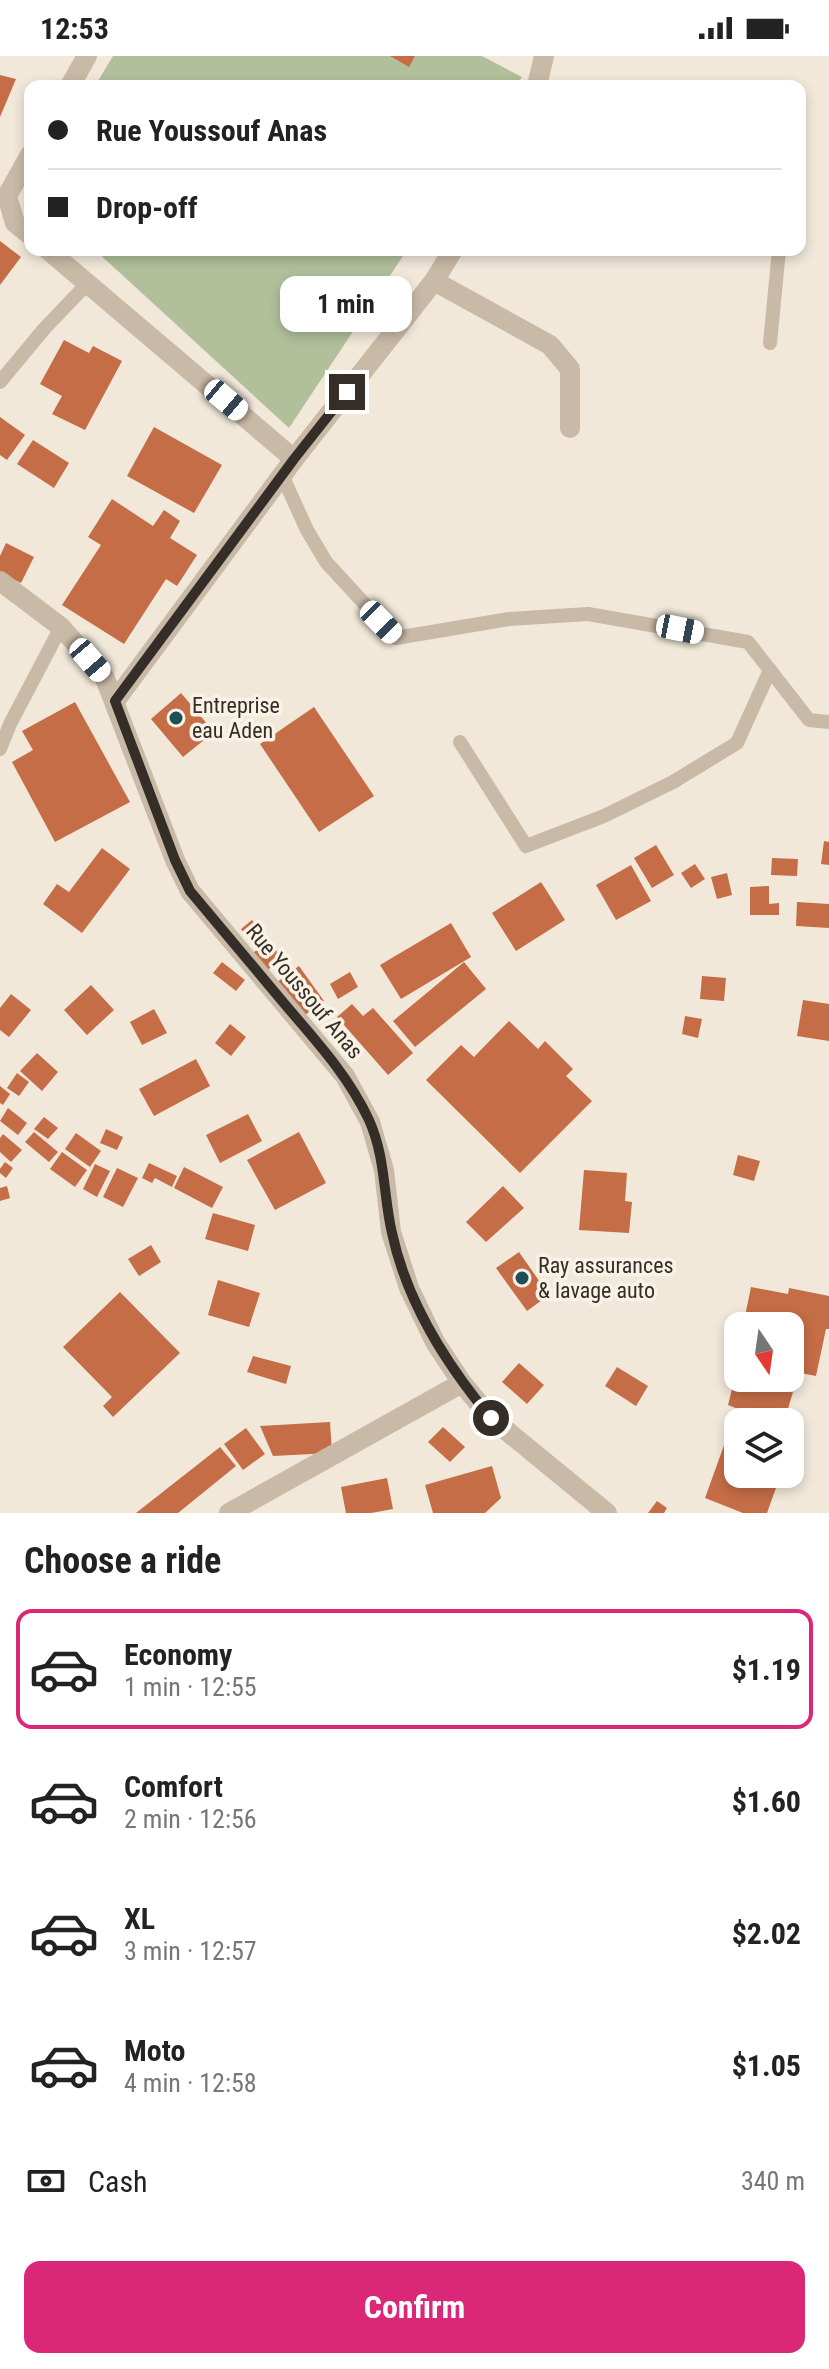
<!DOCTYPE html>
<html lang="en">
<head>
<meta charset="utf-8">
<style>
	body { margin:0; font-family:"Roboto Condensed",sans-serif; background:#f2f2f2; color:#222; height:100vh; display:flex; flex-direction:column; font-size:30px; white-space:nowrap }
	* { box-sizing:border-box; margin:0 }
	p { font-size:26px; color:#767676 }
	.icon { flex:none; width:44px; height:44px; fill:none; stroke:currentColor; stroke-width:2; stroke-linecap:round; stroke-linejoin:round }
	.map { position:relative; height:1457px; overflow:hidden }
	.details { display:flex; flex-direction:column; background:#fff; flex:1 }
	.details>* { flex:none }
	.guide { position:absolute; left:24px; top:24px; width:782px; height:176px; border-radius:16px; box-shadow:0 4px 12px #0003; display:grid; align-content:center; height:176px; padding:0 24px; background:#fff }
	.needle { width:52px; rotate:167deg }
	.controls { position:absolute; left:724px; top:1256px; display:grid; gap:16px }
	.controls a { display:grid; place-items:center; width:80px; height:80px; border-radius:16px; background:#fff; box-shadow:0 4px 12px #0003; font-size:40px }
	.end { position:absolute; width:36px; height:36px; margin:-18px; border:10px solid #352d27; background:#fff; box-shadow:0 0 0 4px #fff }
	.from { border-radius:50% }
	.bubble { position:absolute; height:56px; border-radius:16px; background:#fff; box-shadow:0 4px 12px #0003; font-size:26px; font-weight:700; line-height:56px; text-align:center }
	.car { position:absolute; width:24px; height:48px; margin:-24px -12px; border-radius:10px; box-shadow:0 0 6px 2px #0007; background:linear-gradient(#fff 24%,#345 0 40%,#fff 0 76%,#345 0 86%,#fff 0) }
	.guide b { display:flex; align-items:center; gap:28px; height:76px; font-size:30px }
	.guide b+b { border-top:2px solid #e0e0e0 }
	.guide i { width:20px; height:20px; background:#222 }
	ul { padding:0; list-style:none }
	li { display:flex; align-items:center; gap:24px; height:120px; margin:0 16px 12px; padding:0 8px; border:4px solid transparent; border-radius:16px }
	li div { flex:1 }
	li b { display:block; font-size:30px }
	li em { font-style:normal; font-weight:700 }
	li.on { border-color:#db2777 }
	li>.icon { width:72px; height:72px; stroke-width:1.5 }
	h2 { padding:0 24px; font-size:36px; line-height:96px }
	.pay { display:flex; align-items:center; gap:20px; height:88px; padding:0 24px; font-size:30px }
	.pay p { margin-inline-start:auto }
	.primary-button { display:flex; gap:16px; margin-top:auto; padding:16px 24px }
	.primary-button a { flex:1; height:92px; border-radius:16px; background:#db2777; color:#fff; font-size:32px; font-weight:700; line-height:92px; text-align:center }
	.status { display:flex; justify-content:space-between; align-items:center; height:56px; padding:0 40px; background:#fff; direction:ltr }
	.status svg { height:22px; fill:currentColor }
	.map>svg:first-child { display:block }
	.green { fill:#b1c09b }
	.building { fill:#c46d46 }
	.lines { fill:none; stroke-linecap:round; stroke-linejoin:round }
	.service { stroke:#c9b9a7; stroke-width:14 }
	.minor { stroke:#c9b9a7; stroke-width:20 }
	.route { stroke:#352d27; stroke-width:10 }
	.poi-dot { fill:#1e4e56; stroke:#f9f2e6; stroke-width:3 }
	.labels { text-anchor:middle; stroke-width:7; stroke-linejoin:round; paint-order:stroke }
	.poi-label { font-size:22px; fill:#352d27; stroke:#f9f2e6; text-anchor:start }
	.street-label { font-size:22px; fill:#352d27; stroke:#f9f2e6 }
</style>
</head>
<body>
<div class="status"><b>12:53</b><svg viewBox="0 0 49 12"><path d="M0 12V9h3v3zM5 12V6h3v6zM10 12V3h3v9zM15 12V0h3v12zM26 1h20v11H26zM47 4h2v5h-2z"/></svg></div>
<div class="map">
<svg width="829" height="1457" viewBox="0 0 829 1457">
	<rect width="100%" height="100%" fill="#f1e8da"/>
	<g class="green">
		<polygon points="113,0 482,0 522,21 516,30 95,30"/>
		<polygon points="95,194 407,194 289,372"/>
	</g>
	<g class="building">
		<polygon points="390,0 415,0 409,11"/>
		<polygon points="0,19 16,23 0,61"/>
		<polygon points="0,185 21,201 0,229"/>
		<polygon points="64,284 89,297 93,290 122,305 85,374 52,358 62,340 40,328"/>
		<polygon points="0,361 25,379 7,404 0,399"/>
		<polygon points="154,371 222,409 194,457 127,420"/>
		<polygon points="33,384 69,407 54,432 17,408"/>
		<polygon points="112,443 153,470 164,454 180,465 170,482 197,499 177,530 166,523 124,588 62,549 101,489 88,481"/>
		<polygon points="6,487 34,501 21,527 0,517 0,500"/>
		<polygon points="181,637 214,676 183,701 151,663"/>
		<polygon points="75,646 130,746 55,786 12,706 33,694 22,675"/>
		<polygon points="314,651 374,740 319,776 260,688"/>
		<polygon points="824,785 829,786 829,809 821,808"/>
		<polygon points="656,789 674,819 652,832 634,802"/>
		<polygon points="102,792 130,813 82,877 43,848 57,828 69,836"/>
		<polygon points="772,802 798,803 797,820 771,819"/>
		<polygon points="695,808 705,823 691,832 681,817"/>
		<polygon points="631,809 651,845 616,864 596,829"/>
		<polygon points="727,817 732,839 717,843 711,821"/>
		<polygon points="541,826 565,864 516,895 492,857"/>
		<polygon points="769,830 769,848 779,847 779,859 750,859 750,831"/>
		<polygon points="797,846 829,848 829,872 796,870"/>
		<polygon points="252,864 282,902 263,918 248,900 257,894 241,873"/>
		<polygon points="451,867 471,901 401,943 380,909"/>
		<polygon points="222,906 245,924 236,935 213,917"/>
		<polygon points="464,906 486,933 415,991 393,965"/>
		<polygon points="299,910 324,945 301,962 276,927"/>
		<polygon points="350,916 358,931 338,943 330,928"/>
		<polygon points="702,920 726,922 724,945 700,943"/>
		<polygon points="91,929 114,954 87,979 64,954"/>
		<polygon points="11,938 31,954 9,981 0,974 0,952"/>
		<polygon points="803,944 829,948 829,985 797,980"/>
		<polygon points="352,948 363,960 373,952 413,997 388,1019 337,961"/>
		<polygon points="154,953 167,977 142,989 130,966"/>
		<polygon points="685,960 702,963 698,982 682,978"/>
		<polygon points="509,965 538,993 545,985 573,1013 566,1020 592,1045 520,1117 426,1024 461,989 474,1001"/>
		<polygon points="230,968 246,981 231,1000 215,987"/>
		<polygon points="37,997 58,1016 42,1035 20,1015"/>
		<polygon points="196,1003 210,1030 154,1060 139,1033"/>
		<polygon points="17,1017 29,1026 19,1040 7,1032"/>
		<polygon points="0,1030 10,1038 3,1049 0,1047"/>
		<polygon points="8,1052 27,1067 18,1079 0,1065"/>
		<polygon points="248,1058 262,1085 220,1107 206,1079"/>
		<polygon points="44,1061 58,1072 48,1083 34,1073"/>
		<polygon points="106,1073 123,1081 117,1094 100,1087"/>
		<polygon points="34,1076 58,1096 49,1106 25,1086"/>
		<polygon points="299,1076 326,1127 275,1154 247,1104"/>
		<polygon points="76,1077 101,1095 90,1111 65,1093"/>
		<polygon points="3,1078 22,1094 11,1106 0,1096 0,1082"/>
		<polygon points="62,1096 87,1114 75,1131 50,1113"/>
		<polygon points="738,1099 760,1105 754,1125 733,1119"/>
		<polygon points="5,1106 13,1112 6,1122 0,1117 0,1113"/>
		<polygon points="149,1107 177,1120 172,1131 155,1122 152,1127 142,1122"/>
		<polygon points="95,1108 110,1115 97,1141 83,1133"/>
		<polygon points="184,1111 223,1131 212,1152 174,1132"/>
		<polygon points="117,1112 138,1122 123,1151 103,1141"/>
		<polygon points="584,1114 627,1117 625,1145 632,1146 629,1177 579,1174"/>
		<polygon points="7,1130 10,1142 0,1145 0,1132"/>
		<polygon points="503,1130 524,1152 486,1186 466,1166"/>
		<polygon points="213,1157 255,1169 248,1195 205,1183"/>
		<polygon points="151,1189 161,1206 139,1220 128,1203"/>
		<polygon points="519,1196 549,1239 527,1255 496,1212"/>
		<polygon points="218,1224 260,1237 249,1271 208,1259"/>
		<polygon points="751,1231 788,1238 789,1232 829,1240 829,1273 826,1273 816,1320 790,1315 790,1270 743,1270"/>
		<polygon points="120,1236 180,1297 113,1361 103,1350 112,1341 63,1291"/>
		<polygon points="253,1300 291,1310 286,1328 247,1316"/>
		<polygon points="519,1307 544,1329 527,1348 502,1326"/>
		<polygon points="617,1311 648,1330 636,1350 605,1330"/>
		<polygon points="734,1325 793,1336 784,1366 770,1366 728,1349"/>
		<polygon points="330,1366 332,1397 273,1400 260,1370"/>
		<polygon points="731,1370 738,1373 738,1418 781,1418 767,1457 743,1457 705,1442"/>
		<polygon points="443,1371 465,1391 450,1406 428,1386"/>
		<polygon points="246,1372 265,1398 243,1414 224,1388"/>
		<polygon points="220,1391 236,1410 178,1457 136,1457"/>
		<polygon points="492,1410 501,1442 485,1457 433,1457 425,1429"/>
		<polygon points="387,1422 393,1453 371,1457 346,1457 341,1431"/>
		<polygon points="657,1445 667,1452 664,1457 648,1457"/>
	</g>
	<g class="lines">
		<g class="service">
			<polyline points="770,287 779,194"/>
			<polyline points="0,326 44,273 88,227"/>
			<polyline points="282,419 307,474 326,506 396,582 509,563 588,558 748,586 809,664 829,666"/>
			<polyline points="460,686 526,790 604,760 673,726 737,687 770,614"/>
			<polyline points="0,693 10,668 61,571"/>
		</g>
		<g class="minor">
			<polyline points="70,30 87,0"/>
			<polyline points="537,30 544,0"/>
			<polyline points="30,99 7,140 15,167 30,179"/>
			<polyline points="48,194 294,403"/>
			<polyline points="434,225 550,289 570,313 570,372"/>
			<polyline points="0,525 61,571 104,620 175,804 190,835 345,1020 370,1066 384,1114 391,1176 409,1232 435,1286 462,1327 491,1362 607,1457"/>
			<polyline points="115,645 294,403 434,225 453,194"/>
			<polyline points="229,1457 462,1327"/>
		</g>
	</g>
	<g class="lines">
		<path class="route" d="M347 336 294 403 115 645 175 804 190 835C223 874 255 913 288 952 318 987 349 1021 369 1064 386 1102 383 1139 392 1177 407 1247 446 1308 491 1362"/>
	</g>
	<g class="poi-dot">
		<circle cx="176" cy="662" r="8"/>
		<circle cx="522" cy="1222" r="8"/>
	</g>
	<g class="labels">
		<g class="poi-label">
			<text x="192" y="657">Entreprise<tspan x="192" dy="25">eau Aden</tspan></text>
			<text x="538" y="1217">Ray assurances<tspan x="538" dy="25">&amp; lavage auto</tspan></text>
		</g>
		<g class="street-label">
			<text transform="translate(305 935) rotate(50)" y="8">Rue Youssouf Anas</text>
		</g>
	</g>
</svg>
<div class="controls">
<a><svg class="needle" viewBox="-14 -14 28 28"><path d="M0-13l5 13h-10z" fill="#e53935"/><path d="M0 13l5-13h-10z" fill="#767676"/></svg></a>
<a><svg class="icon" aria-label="layers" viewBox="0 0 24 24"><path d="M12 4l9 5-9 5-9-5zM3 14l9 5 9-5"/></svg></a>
</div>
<i class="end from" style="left:491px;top:1362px"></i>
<i class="end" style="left:347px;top:336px"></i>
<div class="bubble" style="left:280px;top:220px;width:132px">1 min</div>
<i class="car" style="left:226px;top:344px;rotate:130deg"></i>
<i class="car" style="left:381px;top:566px;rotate:136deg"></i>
<i class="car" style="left:680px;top:573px;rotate:101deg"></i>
<i class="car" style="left:90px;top:604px;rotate:139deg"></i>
<div class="guide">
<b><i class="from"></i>Rue Youssouf Anas</b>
<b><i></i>Drop-off</b>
</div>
</div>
<section class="details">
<h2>Choose a ride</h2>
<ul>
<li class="on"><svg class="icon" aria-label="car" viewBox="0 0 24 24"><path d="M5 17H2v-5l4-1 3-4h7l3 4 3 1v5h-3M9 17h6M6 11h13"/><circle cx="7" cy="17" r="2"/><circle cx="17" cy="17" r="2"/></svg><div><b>Economy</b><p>1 min · 12:55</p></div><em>$1.19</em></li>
<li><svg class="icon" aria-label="car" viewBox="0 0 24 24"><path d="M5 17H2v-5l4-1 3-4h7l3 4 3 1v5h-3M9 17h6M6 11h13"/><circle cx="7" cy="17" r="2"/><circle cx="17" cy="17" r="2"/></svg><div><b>Comfort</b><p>2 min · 12:56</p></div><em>$1.60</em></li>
<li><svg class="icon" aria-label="car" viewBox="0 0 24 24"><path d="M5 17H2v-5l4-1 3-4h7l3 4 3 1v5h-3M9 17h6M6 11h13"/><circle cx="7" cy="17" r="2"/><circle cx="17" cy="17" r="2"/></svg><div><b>XL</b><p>3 min · 12:57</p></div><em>$2.02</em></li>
<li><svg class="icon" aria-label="car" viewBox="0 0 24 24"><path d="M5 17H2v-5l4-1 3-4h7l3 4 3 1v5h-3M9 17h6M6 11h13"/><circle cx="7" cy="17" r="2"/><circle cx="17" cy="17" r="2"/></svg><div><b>Moto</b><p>4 min · 12:58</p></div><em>$1.05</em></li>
</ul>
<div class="pay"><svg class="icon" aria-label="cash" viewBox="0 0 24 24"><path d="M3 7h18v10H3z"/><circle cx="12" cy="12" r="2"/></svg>Cash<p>340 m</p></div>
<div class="primary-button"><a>Confirm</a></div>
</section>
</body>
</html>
